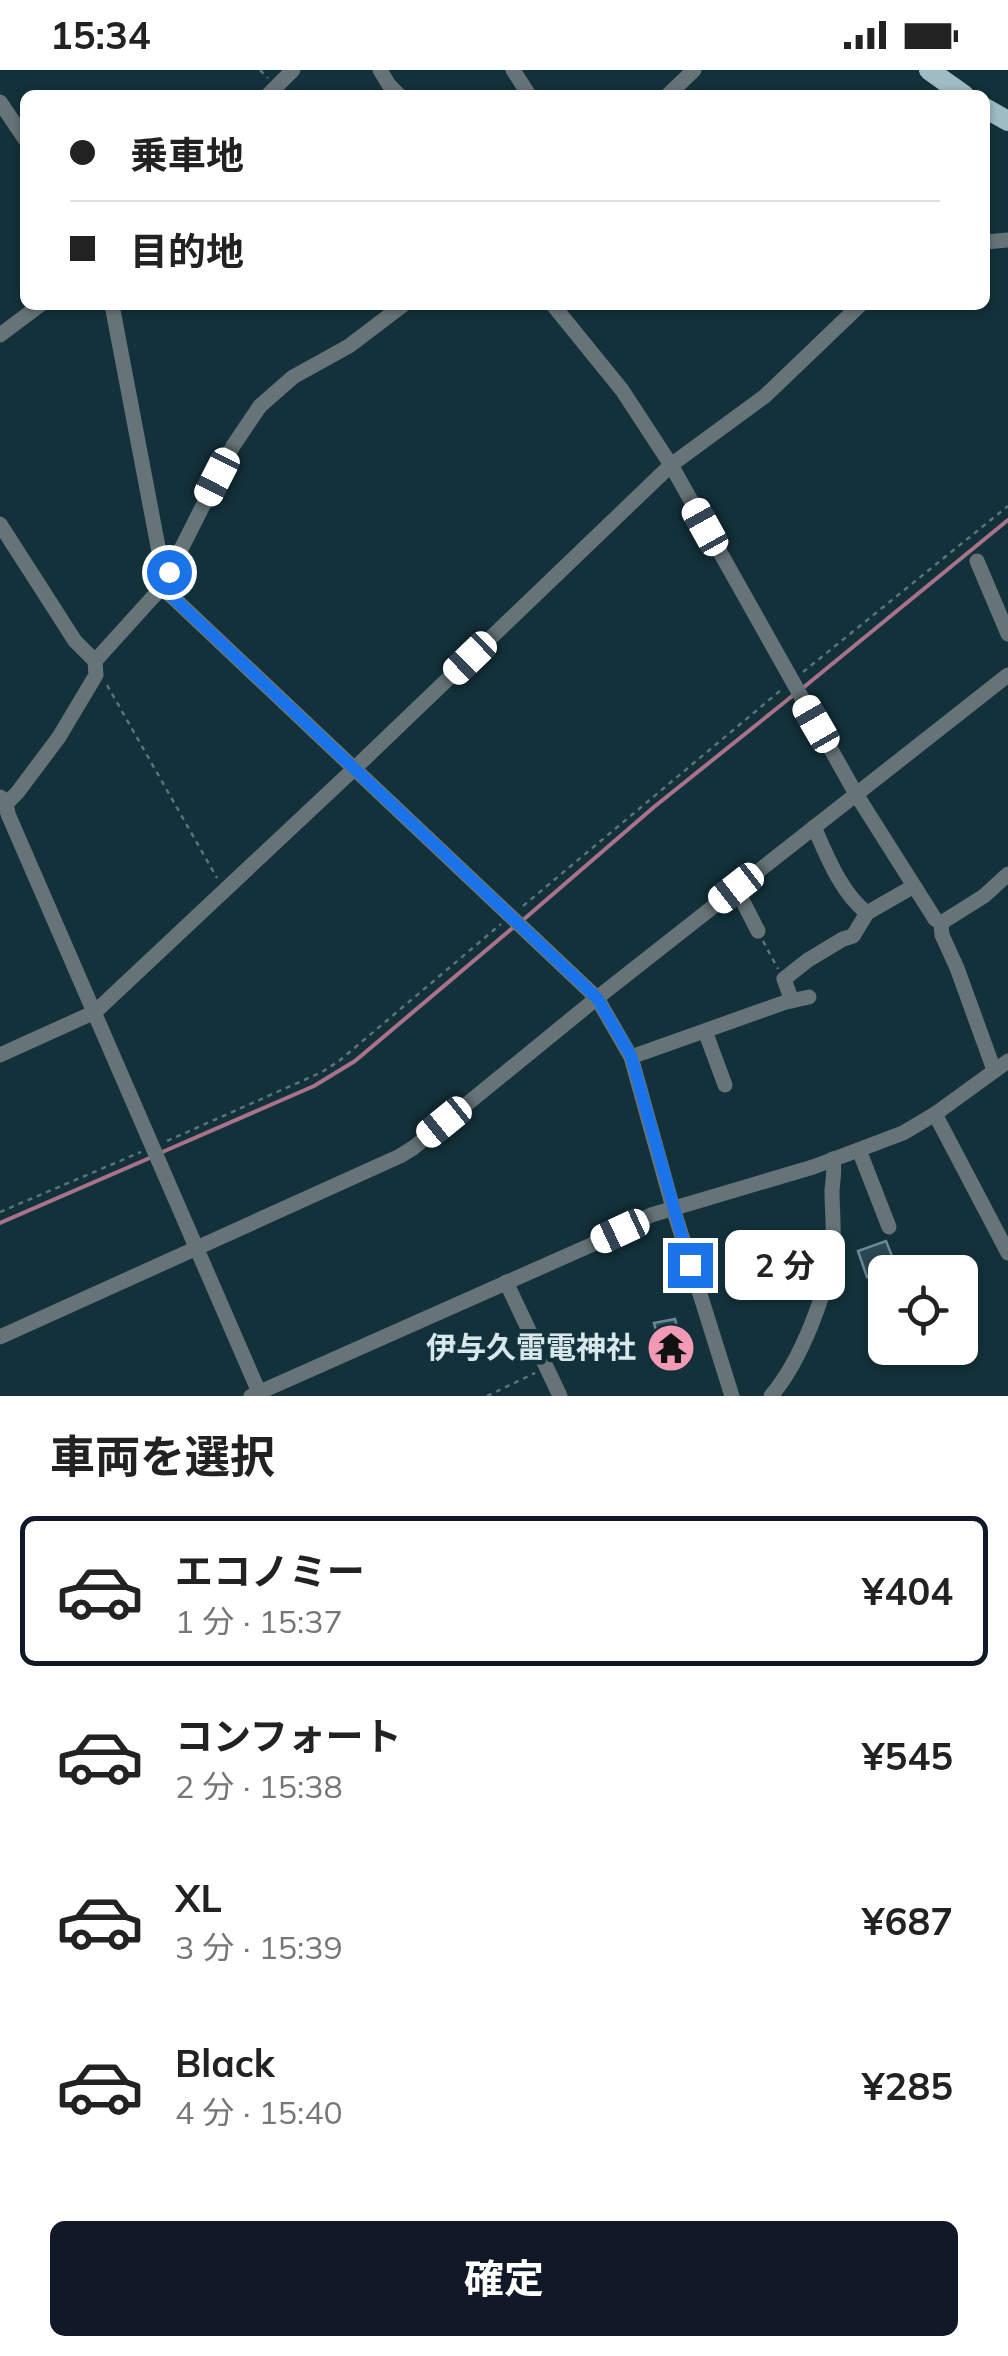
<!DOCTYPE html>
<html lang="ja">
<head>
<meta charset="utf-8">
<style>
	body { margin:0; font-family:Mulish,"Noto Sans JP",sans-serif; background:#f6f6f6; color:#222; height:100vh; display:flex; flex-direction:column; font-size:38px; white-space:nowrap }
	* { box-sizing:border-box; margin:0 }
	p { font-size:32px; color:#767676 }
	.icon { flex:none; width:55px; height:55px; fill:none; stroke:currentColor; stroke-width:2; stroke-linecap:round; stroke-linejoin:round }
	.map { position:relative; height:1326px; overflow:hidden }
	.details { display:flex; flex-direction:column; background:#fff; flex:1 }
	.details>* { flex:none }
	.hud { position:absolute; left:20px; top:20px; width:970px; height:220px; border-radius:15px; box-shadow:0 2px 8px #0004; display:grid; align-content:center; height:220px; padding:0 50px; background:#fff }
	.tools { position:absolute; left:868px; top:1185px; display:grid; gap:20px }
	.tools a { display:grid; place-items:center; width:110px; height:110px; border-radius:15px; background:#fff; box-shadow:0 2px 8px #0004; font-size:50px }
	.end { position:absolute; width:45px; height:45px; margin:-22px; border:12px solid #1a73e8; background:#fff; box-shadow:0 0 0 5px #fff }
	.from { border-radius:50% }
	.bubble { position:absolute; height:70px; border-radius:15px; background:#fff; box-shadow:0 2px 8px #0004; font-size:32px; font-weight:700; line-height:70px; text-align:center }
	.car { position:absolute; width:30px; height:60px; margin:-30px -15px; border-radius:12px; box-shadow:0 0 8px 2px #0007; background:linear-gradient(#fff 24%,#345 0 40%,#fff 0 76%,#345 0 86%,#fff 0) }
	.hud b { display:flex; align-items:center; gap:35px; height:95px; font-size:38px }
	.hud b+b { border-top:2px solid #e0e0e0 }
	.hud i { width:25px; height:25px; background:#222 }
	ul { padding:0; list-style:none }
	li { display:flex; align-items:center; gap:30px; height:150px; margin:0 20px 15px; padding:0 30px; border:5px solid transparent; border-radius:15px }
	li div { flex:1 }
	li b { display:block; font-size:38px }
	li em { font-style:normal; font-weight:700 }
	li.selected { border-color:#111827 }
	li>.icon { width:90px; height:90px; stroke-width:1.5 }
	h2 { padding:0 50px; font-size:45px; line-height:120px }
	.cta { display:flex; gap:20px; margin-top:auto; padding:20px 50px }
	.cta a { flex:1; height:115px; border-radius:15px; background:#111827; color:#fff; font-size:40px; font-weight:700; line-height:115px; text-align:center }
	.status { display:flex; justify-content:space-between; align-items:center; height:70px; padding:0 50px; background:#fff; direction:ltr }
	.status svg { height:28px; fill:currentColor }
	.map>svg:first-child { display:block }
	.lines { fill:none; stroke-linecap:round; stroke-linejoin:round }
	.stream { stroke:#aa7289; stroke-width:4 }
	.building { fill:#2a4852; stroke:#698994; stroke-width:2.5 }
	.path { stroke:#5a747b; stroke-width:2.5; stroke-dasharray:5 5; stroke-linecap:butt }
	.minor { stroke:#667478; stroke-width:15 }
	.major { stroke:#9fbbc4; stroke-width:20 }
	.route { stroke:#1a73e8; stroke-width:12 }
	.labels { text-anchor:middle; stroke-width:9; stroke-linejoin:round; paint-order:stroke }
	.poi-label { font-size:30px; font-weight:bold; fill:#d7e8ed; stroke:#13313a; text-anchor:end }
</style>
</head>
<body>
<div class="status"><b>15:34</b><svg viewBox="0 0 49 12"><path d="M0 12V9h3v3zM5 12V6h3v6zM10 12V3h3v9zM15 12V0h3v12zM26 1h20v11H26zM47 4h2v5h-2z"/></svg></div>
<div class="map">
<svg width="1008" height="1326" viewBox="0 0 1008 1326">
	<rect width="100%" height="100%" fill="#13313a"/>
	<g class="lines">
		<g class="stream">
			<polyline points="804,617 1008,450"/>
			<polyline points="523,850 654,737 796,623"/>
			<polyline points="160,1083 314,1016 355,991 515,856"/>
			<polyline points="0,1153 152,1087"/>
		</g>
	</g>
	<g class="building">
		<polygon points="886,1171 896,1196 867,1207 858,1181"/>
		<polygon points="675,1249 679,1265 674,1266 678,1288 668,1290 663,1267 658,1268 654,1253"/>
	</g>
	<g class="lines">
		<g class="path">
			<polyline points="260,0 268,8"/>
			<polyline points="803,602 1008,436"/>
			<polyline points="107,615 217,808"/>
			<polyline points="523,836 781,620"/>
			<polyline points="763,871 778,899"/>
			<polyline points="167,1071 322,1002 339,991 501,854"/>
			<polyline points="0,1142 141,1082"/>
			<polyline points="487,1326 535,1303"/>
		</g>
		<g class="minor">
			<polyline points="380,0 389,15 399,25"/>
			<polyline points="513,0 529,25"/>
			<polyline points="268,25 293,0"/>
			<polyline points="668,25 694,0"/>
			<polyline points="0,32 25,69"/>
			<polyline points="985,172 1008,170"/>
			<polyline points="112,235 160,487 169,502"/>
			<polyline points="553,235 622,320 671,395 856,724 935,849 941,853 942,865 957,898 994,1000"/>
			<polyline points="0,265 40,235"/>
			<polyline points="0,454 75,571 95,591 162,517 233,376 260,336 293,307 349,276 403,235"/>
			<polyline points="977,491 1008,564"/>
			<polyline points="162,517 597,928 631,987 673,1138 732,1326"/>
			<polyline points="0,727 6,731 8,744 259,1322"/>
			<polyline points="3,737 17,723 59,667 96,605 95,591"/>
			<path d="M814 757C827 786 841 823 867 843"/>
			<polyline points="736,818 758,861"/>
			<polyline points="941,853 984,826 1008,804"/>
			<polyline points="792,931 784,909 808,890 843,869 853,866 867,843 914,816"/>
			<polyline points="705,961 725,1015"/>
			<polyline points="0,985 95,942 355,698 671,395 765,326 860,235"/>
			<polyline points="631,987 786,932 809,927"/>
			<polyline points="935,1044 1008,1183"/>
			<polyline points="859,1080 889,1157"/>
			<polyline points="506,1212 560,1326"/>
			<polyline points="0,1267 400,1086 413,1078 597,928 1008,605"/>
			<polyline points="251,1326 591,1175 651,1145 813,1097 903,1063 935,1044 1008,991"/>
			<path d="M771 1326C801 1291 828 1221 833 1175 834 1157 832 1139 832 1120 833 1110 835 1100 833 1089"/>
		</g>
		<g class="major">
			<polyline points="929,0 964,25"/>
			<polyline points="985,38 1008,51"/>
		</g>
	</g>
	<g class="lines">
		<polyline class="route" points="169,502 162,517 597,928 631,986 690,1195"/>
	</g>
	<defs>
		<g id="temple-disc" transform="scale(2.5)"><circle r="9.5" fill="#f19ab4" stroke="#13313a"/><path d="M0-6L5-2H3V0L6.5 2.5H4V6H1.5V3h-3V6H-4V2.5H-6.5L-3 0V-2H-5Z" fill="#111"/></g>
	</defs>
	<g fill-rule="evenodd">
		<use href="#temple-disc" x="671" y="1278"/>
	</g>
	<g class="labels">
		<g class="poi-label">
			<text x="636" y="1288">伊与久雷電神社</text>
		</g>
	</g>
</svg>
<div class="tools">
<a><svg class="icon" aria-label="locate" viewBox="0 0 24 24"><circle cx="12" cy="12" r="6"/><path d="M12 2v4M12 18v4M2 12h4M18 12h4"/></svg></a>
</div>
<i class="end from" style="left:169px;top:502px"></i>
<i class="end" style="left:690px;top:1195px"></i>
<div class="bubble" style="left:725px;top:1160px;width:120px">2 分</div>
<i class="car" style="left:217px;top:407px;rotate:207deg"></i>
<i class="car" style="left:705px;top:457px;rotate:331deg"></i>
<i class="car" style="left:470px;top:588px;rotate:226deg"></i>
<i class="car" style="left:816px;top:654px;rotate:330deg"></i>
<i class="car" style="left:736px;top:818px;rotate:232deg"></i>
<i class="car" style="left:444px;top:1052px;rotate:231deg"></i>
<i class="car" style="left:620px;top:1161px;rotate:245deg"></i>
<div class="hud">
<b><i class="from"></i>乗車地</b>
<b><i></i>目的地</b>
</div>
</div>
<section class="details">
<h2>車両を選択</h2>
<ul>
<li class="selected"><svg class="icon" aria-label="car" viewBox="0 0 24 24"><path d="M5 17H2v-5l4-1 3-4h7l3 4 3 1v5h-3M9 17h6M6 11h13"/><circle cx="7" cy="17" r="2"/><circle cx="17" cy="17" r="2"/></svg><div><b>エコノミー</b><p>1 分 · 15:37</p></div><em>¥404</em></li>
<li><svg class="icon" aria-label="car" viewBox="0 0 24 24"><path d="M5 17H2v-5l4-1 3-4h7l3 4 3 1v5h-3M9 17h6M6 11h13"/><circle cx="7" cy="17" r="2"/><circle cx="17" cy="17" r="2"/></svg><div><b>コンフォート</b><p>2 分 · 15:38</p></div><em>¥545</em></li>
<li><svg class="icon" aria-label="car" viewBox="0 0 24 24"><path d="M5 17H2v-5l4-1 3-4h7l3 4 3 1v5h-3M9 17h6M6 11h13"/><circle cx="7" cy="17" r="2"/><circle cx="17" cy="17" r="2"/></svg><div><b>XL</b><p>3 分 · 15:39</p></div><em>¥687</em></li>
<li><svg class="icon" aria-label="car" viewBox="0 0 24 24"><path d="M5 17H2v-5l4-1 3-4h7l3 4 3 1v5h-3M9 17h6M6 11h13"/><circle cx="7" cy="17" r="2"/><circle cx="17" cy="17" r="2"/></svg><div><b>Black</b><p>4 分 · 15:40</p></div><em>¥285</em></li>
</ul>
<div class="cta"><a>確定</a></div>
</section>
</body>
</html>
